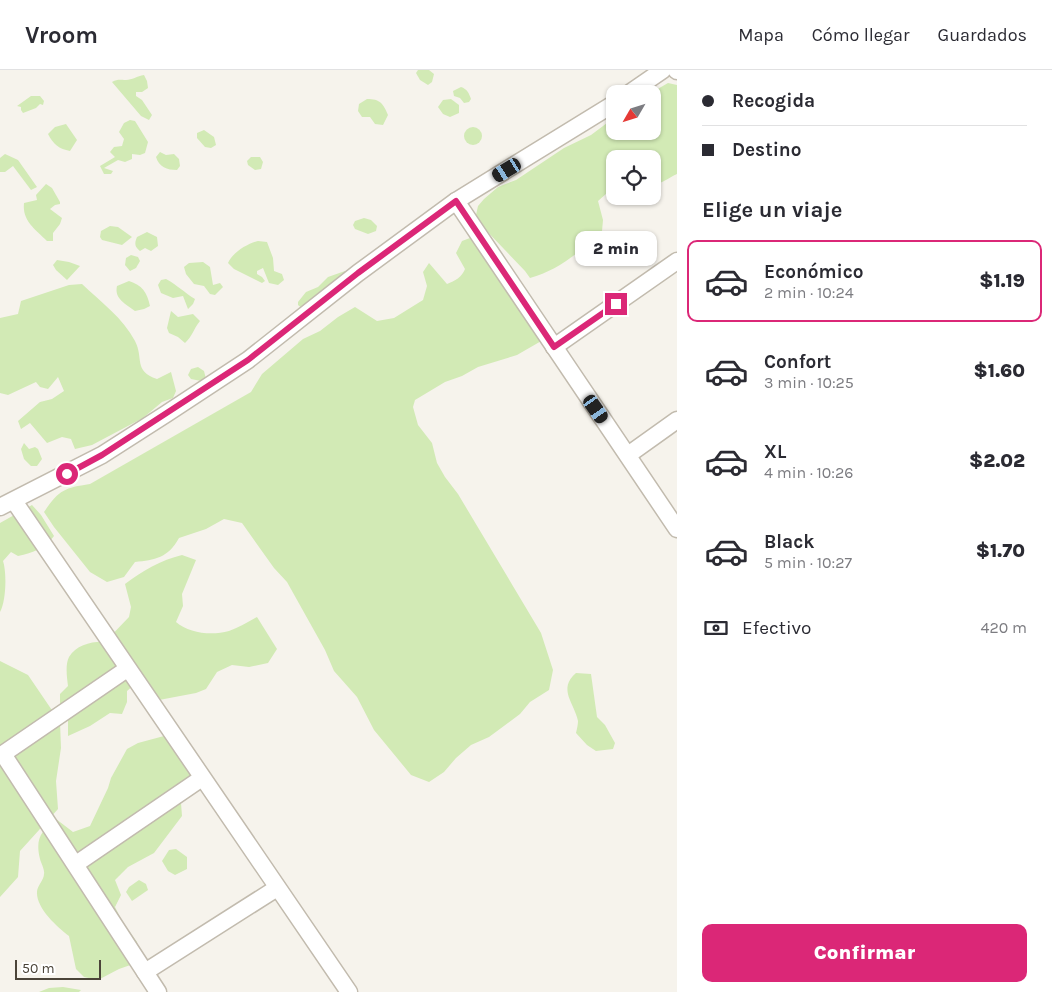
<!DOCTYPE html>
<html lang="es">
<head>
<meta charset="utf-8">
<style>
	body { margin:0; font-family:Karla,sans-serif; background:#f7f7f7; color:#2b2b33; height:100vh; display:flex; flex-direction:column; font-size:19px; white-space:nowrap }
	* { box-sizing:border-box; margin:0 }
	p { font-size:16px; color:#7c7c81 }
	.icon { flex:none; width:28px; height:28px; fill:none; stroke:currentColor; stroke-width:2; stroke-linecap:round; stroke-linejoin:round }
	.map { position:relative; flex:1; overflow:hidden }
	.drawer { display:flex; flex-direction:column; background:#fff; width:375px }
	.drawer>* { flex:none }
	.banner { display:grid; align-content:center; height:110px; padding:0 25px; background:#fff }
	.needle { width:32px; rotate:231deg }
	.tools { position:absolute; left:606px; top:15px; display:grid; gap:10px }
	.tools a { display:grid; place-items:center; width:55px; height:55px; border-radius:10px; background:#fff; box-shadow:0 1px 4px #0004; font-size:25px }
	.scale { position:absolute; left:15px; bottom:12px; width:86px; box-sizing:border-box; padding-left:5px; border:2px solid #4b4439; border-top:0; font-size:14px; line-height:18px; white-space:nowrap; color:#4b4439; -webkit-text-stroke:4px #fff; paint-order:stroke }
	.end { position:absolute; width:22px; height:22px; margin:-11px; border:6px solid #db2777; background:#fff; box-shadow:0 0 0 2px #fff }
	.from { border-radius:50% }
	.bubble { position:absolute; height:35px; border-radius:10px; background:#fff; box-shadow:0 1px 4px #0004; font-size:16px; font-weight:800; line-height:35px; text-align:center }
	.car { position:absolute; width:15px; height:30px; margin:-15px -8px; border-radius:6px; box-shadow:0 0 4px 1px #0007; background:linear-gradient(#222 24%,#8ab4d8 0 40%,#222 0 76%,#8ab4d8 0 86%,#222 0) }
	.banner b { display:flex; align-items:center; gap:18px; height:48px; font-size:19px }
	.banner b+b { border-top:1px solid #e1e1e2 }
	.banner i { width:12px; height:12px; background:#2b2b33 }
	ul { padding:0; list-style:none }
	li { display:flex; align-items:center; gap:15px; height:82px; margin:0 10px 8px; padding:0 15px; border:2px solid transparent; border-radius:10px }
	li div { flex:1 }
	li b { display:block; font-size:19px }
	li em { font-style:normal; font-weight:800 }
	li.current { border-color:#db2777 }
	li>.icon { width:45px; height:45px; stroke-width:1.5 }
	h2 { padding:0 25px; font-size:22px; line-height:60px }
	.pay { display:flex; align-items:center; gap:12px; height:55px; padding:0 25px; font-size:19px }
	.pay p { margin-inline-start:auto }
	.action { display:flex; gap:10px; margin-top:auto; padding:10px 25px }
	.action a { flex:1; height:58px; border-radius:10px; background:#db2777; color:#fff; font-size:20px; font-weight:800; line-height:58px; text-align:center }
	header { display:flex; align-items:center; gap:30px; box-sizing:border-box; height:70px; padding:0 25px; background:#fff; border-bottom:1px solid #e1e1e2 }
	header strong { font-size:24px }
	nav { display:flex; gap:28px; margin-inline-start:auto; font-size:18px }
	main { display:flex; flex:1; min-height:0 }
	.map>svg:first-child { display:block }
	.green { fill:#d2eab5 }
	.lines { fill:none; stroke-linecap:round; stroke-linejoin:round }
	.minor-casing { stroke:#c2bbae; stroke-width:19 }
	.minor { stroke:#fff; stroke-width:16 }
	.route { stroke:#db2777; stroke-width:6 }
</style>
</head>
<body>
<header>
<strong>Vroom</strong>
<nav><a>Mapa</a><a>Cómo llegar</a><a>Guardados</a></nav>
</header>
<main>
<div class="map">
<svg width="677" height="922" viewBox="0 0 677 922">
	<rect width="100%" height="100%" fill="#f6f3ec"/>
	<g class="green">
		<polygon points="418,0 429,0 434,4 432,12 428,15 420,10 416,3"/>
		<path d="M144 5 147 11 148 18 142 22H136V26L142 30 152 45 149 50 141 46 112 12C118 9 119 10 126 10 132 10 137 6 144 5Z"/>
		<path d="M668 13 677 15V104C668 108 662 114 653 114L652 89H615V116L598 131 603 150 602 161C581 181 559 200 530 208L525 201 479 153 476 145 478 136 484 129 498 117 516 110 564 78 591 65 615 47V61H652V24H649Z"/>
		<path d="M461 17C467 19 469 23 471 29L469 32 464 33 460 28 454 26 453 21Z"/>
		<polygon points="31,26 40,26 44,31 43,35 40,34 36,38 23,43 21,40 21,37 17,36"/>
		<path d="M367 29C380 29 383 33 388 45L383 55 375 54 370 47H362L358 41 359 34Z"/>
		<polygon points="451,29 459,35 459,43 450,47 443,44 438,37 443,30"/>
		<polygon points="130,50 135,51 148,72 145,83 140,85 132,84 132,89 125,92 118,90 104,98 113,101 111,104 104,104 100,96 115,87 110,82 114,77 122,76 124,69 119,62 124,53"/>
		<path d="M66 54 77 70 70 81C59 79 53 74 48 64L55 57Z"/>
		<circle cx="473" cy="66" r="9"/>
		<polygon points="204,60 214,67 216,75 211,78 205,77 197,68 197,63"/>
		<path d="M160 82 166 85 174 84 179 89 180 96 177 100C167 100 159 97 156 87Z"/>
		<polygon points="5,84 18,90 37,117 31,120 13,96 5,102 0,102 0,88"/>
		<polygon points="251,87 260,87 263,92 261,99 255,100 248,95 247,91"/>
		<path d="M46 114 52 118 60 132V134L55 135 50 139 62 148 60 154 53 163V171H47C35 159 22 151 24 133L37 130 36 125Z"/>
		<polygon points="364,148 371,150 377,156 376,161 368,164 355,159 353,155 355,151"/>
		<polygon points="110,156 118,157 132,167 122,175 102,170 100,167 101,161"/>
		<path d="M147 162 157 167 158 176 151 181 145 178 140 181C135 177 134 174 137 167Z"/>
		<path d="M470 168 486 180 543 270 517 285 478 297 462 306 445 312 415 330 413 337 418 355 432 373 437 393 445 407 458 424 541 563 553 600 549 620 530 632 520 644 489 667 471 675 456 688 444 702 429 712 411 705 374 660 357 627 334 601 325 580 287 512 274 498 242 453 224 449 206 459 179 468C168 488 155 490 135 492L124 507 107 512 90 502 54 457 44 442C59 420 64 418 90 414L251 322 262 304 303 269 320 261 338 247 355 237 377 251 394 248 423 230 427 216 423 202 429 193 447 214C455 211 462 207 465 199L456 183 462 171Z"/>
		<path d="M258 171 267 172 273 188 274 201 282 204 284 210 278 215 269 213 263 198 257 201V204L262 207 265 211 262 213 234 199 228 193C233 182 247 174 258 171Z"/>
		<polygon points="131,185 138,187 140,191 136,198 130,201 125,195 126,188"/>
		<polygon points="57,190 69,192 80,196 67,210 56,200 53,195"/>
		<polygon points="203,192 210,197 213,215 220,213 223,217 215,225 210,224 204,216 194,214 186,204 184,197 189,193"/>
		<polygon points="345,201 348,201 321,232 313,228 306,233 304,240 298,235 298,232 306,222 318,217 328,207"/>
		<path d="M166 209C177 215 185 223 195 229L193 234 188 239 183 226 173 228 161 223 158 215 161 210Z"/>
		<path d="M129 211C142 215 147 222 150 236L144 239 135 241C126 234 114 229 117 216Z"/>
		<path d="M82 214C101 232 123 248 135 271 144 288 133 301 157 309L171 302 176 321 173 328 162 332 143 348 92 375 75 379 71 369 62 367 47 373 30 353 21 359 18 351 40 332 52 329 64 321 58 307 48 319 40 317 36 312 8 325 0 323V248L18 244 21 231 69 215Z"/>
		<path d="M171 241 178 247 193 244 200 251C194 258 192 267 185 273L178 267 169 263 167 258Z"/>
		<polygon points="198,297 204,301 206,309 201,311 191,309 188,305 191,299"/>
		<polygon points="24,373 29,379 35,377 38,379 42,389 37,396 31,396 24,389 21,379"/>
		<path d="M32 435 41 445 54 466C45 478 33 483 18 486L11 482 3 491C7 503 6 532 0 542V453Z"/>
		<path d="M182 485 196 490 182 524 183 536 176 552C189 563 211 566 229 561 238 558 248 552 257 547L277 579 268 593 249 597 232 595 217 602 206 619 196 623 159 630 134 615 127 621V632L122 644 110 643 90 656 68 666V650L60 637V624L68 616C67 607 65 595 69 587 76 575 93 571 105 572L129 547 131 537 125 514C142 501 161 490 182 485Z"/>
		<polygon points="0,591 28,605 60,652 61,678 56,711 58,739 20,781 18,807 0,827"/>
		<path d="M576 603 591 604 597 647 605 655 615 673 613 679 596 681 587 675 576 663C577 659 578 654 578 651 575 634 557 619 576 603Z"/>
		<path d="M164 666 182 669 197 686 190 720 181 733 182 746 154 783 128 797 115 810 121 825 115 837 123 853 137 872 139 892 119 899 98 910 84 907 76 899 69 866C57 857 36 838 37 822 37 816 44 810 44 804 45 800 41 793 40 789 35 769 41 761 56 749L73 762 90 756 108 718 111 708 127 679 138 673Z"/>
		<polygon points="176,779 187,787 187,799 175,805 168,801 162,791 169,780"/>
		<polygon points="139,810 146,814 148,820 132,831 126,822 129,817"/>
		<polygon points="63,917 81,920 79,922 39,922 49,918"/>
	</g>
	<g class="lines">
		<g class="minor-casing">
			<g id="minor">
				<polyline points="676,0 677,1"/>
				<polyline points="628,24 663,0"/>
				<polyline points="456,131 677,459"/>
				<polyline points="554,277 677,191"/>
				<polyline points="628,385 677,350"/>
				<polyline points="14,431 349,922"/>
				<polyline points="0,437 102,385 166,344 248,290 358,203 456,131 615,33"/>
				<polyline points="127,599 3,684 158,922"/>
				<polyline points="76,794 202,708"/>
				<polyline points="145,902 277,818"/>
			</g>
		</g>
		<use href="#minor" class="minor"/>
	</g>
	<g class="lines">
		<polyline class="route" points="67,404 102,385 248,290 358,203 456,131 554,277 616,234"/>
	</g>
</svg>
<div class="tools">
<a><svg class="needle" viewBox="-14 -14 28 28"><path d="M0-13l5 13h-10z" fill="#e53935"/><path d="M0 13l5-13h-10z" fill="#7c7c81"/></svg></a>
<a><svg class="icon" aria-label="locate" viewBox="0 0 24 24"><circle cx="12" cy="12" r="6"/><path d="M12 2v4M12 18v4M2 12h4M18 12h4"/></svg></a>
</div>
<div class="scale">50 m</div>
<i class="end from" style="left:67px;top:404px"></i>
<i class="end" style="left:616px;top:234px"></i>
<div class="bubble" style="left:575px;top:161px;width:82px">2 min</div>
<i class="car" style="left:507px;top:100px;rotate:239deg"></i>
<i class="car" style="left:596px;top:339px;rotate:145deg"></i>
</div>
<section class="drawer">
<div class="banner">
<b><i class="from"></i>Recogida</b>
<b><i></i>Destino</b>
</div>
<h2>Elige un viaje</h2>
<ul>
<li class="current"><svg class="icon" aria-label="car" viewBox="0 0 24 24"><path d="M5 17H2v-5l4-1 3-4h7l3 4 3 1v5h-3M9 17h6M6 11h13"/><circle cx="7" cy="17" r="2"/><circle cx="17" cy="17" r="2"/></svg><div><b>Económico</b><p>2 min · 10:24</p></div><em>$1.19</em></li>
<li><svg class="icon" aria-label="car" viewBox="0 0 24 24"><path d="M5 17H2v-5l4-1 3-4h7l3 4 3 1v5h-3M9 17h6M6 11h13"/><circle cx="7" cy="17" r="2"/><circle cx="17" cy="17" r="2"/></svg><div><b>Confort</b><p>3 min · 10:25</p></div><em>$1.60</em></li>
<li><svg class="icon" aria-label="car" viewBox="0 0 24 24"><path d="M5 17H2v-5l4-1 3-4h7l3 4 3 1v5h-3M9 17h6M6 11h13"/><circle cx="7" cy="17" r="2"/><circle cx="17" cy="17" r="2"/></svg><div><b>XL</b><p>4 min · 10:26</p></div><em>$2.02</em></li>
<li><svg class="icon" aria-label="car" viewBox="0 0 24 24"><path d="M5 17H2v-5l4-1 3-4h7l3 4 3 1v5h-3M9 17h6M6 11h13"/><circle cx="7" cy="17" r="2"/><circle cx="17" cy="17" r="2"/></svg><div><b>Black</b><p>5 min · 10:27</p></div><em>$1.70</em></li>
</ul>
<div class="pay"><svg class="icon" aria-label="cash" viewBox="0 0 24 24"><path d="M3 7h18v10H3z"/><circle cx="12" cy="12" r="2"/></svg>Efectivo<p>420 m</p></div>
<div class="action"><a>Confirmar</a></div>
</section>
</main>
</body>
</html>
